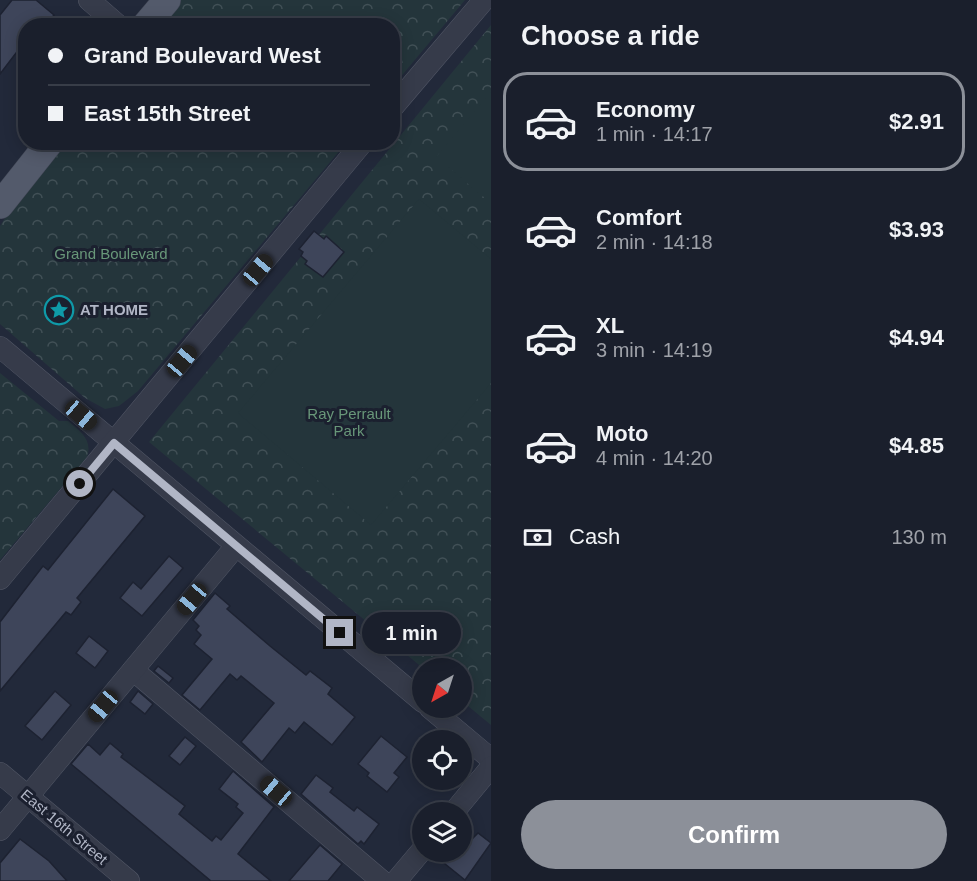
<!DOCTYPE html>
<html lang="en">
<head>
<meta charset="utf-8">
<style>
	body { margin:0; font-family:Helvetica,sans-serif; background:#232734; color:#f1f3f6; height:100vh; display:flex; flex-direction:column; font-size:22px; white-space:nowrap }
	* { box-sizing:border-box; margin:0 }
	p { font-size:20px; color:#9fa2a9 }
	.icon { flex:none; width:33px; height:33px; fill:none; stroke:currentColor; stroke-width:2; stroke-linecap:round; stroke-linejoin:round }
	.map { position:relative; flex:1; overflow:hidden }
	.side { display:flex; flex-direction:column; background:#1a1f2c; width:486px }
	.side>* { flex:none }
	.guide { position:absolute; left:18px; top:18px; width:382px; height:132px; border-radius:24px; box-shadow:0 3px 15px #0003,0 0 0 2px #383d48; display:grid; align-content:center; height:132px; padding:0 30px; background:#1a1f2c }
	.needle { width:39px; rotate:219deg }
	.fabs { position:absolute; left:412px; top:658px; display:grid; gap:12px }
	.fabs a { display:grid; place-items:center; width:60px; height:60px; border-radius:50%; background:#1a1f2c; box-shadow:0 3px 15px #0003,0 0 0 2px #383d48; font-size:30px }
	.end { position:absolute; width:27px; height:27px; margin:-14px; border:8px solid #b1b6c6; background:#111; box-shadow:0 0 0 3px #111 }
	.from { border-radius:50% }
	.bubble { position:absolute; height:42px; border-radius:21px; background:#1a1f2c; box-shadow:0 3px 15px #0003,0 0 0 2px #383d48; font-size:20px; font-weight:700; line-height:42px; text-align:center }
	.car { position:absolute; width:18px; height:36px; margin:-18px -9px; border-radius:8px; box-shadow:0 0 4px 2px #0007; background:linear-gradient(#222 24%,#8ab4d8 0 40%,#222 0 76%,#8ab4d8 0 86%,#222 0) }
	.guide b { display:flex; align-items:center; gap:21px; height:57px; font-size:22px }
	.guide b+b { border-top:2px solid #383d48 }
	.guide i { width:15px; height:15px; background:#f1f3f6 }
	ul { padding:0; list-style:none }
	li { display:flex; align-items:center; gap:18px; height:99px; margin:0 12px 9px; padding:0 18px; border:3px solid transparent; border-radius:24px }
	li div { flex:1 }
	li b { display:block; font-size:22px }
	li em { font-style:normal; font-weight:700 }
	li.active { border-color:#8c9099 }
	li>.icon { width:54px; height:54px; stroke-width:1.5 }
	h2 { padding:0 30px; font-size:27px; line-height:72px }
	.pay { display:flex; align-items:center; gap:15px; height:66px; padding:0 30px; font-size:22px }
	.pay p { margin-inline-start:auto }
	.cta { display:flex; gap:12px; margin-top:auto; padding:12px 30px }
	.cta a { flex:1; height:69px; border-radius:36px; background:#8c9099; color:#fff; font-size:24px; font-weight:700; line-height:69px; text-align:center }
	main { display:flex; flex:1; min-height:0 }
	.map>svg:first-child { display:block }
	.park { fill:url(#park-crowns) }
	.pitch { fill:#24353b }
	.building { fill:#3e455a; stroke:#1d2231; stroke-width:1.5 }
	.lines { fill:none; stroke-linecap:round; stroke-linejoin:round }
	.minor-casing { stroke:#515665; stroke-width:22 }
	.major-casing { stroke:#3f4453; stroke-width:28 }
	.minor { stroke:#363b4a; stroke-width:21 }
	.major { stroke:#535a6b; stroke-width:27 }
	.route { stroke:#b1b6c6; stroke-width:8 }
	.labels { text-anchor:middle; stroke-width:6; stroke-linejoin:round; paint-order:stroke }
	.park-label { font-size:15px; fill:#689779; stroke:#1b202f }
	.poi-label { font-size:15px; font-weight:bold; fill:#b1b6c6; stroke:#1b202f; text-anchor:start }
	.street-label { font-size:15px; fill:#b1b6c6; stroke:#1b202f }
</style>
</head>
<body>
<main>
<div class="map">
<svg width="491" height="881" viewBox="0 0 491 881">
	<defs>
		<pattern id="park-crowns" width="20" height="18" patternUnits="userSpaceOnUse" patternTransform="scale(1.5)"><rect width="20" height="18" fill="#24353b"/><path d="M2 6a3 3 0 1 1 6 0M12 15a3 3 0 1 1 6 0" fill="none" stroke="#415056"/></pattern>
	</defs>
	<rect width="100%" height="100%" fill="#22293a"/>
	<g class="park">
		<polygon points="181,0 465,0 393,86 393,26 160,26"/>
		<polygon points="491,25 491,725 462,701 462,669 424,669 149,442"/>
		<polygon points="62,143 346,143 138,391 119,406 105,409 85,398 0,324 0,226 23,190"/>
		<path d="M0 373 59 421H68C80 431 93 440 87 457L0 560Z"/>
	</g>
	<g class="pitch">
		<polygon points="491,92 491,203 436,157"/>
		<polygon points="419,199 491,259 491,383 371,525 238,413"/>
	</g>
	<g class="building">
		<polygon points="12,0 36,0 54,15 45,26 26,26 26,40 0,74 0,15"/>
		<polygon points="314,231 324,239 326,236 344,252 323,277 305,264 307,261 301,256 303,252 299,249"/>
		<polygon points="113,489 145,516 77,598 81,602 71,615 66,612 0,691 0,622 43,566 48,570"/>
		<polygon points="169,556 183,568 142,616 120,598 133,582 141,589"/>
		<polygon points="215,593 230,606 227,609 270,646 306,675 310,671 332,688 328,694 355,717 332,745 304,722 295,733 289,728 262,762 241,742 274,703 241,676 237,680 230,674 200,710 182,695 212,659 194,644 201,635 196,630 199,626 193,620"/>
		<polygon points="89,636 108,651 95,668 76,653"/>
		<polygon points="158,666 173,678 169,683 154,671"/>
		<polygon points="55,691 71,705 42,740 25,726"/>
		<polygon points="138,691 153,704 145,714 130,702"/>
		<polygon points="381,736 407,757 394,773 399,777 387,792 367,776 369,773 358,764"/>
		<polygon points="185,737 196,746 180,765 169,756"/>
		<polygon points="110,743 123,754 121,757 185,806 179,814 212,841 216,836 221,840 243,813 236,807 238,804 219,789 233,771 274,807 238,854 271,881 211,881 71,764 88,744 100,755"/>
		<polygon points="316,775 333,788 330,792 354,811 357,807 379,824 364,844 361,841 358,844 301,794"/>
		<polygon points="462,830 473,838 478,833 491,843 465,880 434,855 435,852 462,852"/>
		<polygon points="20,839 49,861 67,881 0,881 0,863"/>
		<polygon points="320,845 342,864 328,881 289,881"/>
	</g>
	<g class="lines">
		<g class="minor-casing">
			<g id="minor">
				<polyline points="89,0 119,26"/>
				<polyline points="393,107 484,0"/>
				<polyline points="0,347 423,702"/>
				<polyline points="0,579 363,142"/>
				<polyline points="133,670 382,881"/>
				<polyline points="430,708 491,759"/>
				<polyline points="0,773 129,881"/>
				<polyline points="453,813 491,767"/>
				<polyline points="0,830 236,546"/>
				<polyline points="396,881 423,849"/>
			</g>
		</g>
		<g class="major-casing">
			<g id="major">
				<polyline points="145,26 167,0"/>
				<polyline points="0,205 50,142"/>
			</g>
		</g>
		<use href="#minor" class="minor"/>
		<use href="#major" class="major"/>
	</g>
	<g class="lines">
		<polyline class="route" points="80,484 114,443 340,633"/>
	</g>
	<defs>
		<g id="sight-ring" transform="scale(1.5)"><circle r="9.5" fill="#1b202f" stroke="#0f9aa8" stroke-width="1.5"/><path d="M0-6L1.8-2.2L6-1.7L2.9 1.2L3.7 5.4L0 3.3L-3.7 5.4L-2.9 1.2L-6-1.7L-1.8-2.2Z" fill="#0f9aa8"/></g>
	</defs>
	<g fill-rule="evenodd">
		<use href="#sight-ring" x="59" y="310"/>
	</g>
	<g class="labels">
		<g class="park-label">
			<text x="111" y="259">Grand Boulevard</text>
			<text x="349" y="419">Ray Perrault<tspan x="349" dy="17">Park</tspan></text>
		</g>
		<g class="poi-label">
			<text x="80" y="315">AT HOME</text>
		</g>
		<g class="street-label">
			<text transform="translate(64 827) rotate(40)" y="5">East 16th Street</text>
		</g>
	</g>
</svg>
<div class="fabs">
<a><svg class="needle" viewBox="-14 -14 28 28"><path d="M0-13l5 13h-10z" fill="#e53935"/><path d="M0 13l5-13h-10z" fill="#9fa2a9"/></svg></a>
<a><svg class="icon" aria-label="locate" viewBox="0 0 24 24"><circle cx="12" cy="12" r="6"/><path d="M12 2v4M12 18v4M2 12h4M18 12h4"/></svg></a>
<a><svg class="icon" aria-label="layers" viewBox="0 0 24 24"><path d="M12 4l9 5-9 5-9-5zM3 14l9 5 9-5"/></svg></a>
</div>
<i class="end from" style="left:80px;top:484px"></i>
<i class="end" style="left:340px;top:633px"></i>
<div class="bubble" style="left:362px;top:612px;width:99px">1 min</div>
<i class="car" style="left:258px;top:270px;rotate:40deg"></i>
<i class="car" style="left:182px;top:361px;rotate:40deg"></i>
<i class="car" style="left:81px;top:415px;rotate:130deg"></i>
<i class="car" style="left:192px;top:599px;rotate:220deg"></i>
<i class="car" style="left:103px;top:706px;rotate:220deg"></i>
<i class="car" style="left:276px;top:791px;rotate:310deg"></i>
<div class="guide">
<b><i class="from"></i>Grand Boulevard West</b>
<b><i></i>East 15th Street</b>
</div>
</div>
<section class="side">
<h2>Choose a ride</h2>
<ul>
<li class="active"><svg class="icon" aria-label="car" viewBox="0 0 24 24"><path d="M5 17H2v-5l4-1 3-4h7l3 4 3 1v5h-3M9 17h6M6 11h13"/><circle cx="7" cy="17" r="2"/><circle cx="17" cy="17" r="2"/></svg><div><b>Economy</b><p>1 min · 14:17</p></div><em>$2.91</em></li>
<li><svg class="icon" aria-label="car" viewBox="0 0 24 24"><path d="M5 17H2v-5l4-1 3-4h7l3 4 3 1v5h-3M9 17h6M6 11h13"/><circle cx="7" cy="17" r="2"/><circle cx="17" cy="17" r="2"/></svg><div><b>Comfort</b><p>2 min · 14:18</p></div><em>$3.93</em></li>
<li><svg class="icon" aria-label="car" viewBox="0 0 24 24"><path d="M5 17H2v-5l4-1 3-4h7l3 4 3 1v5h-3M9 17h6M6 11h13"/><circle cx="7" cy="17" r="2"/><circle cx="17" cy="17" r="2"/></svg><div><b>XL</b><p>3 min · 14:19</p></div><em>$4.94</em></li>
<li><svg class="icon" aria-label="car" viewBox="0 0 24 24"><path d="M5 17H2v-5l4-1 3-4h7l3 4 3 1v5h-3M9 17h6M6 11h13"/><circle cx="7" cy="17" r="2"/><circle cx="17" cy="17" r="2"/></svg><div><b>Moto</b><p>4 min · 14:20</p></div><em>$4.85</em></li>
</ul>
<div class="pay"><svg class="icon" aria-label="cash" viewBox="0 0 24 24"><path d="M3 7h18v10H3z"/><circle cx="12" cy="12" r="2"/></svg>Cash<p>130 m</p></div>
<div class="cta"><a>Confirm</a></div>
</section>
</main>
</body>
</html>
